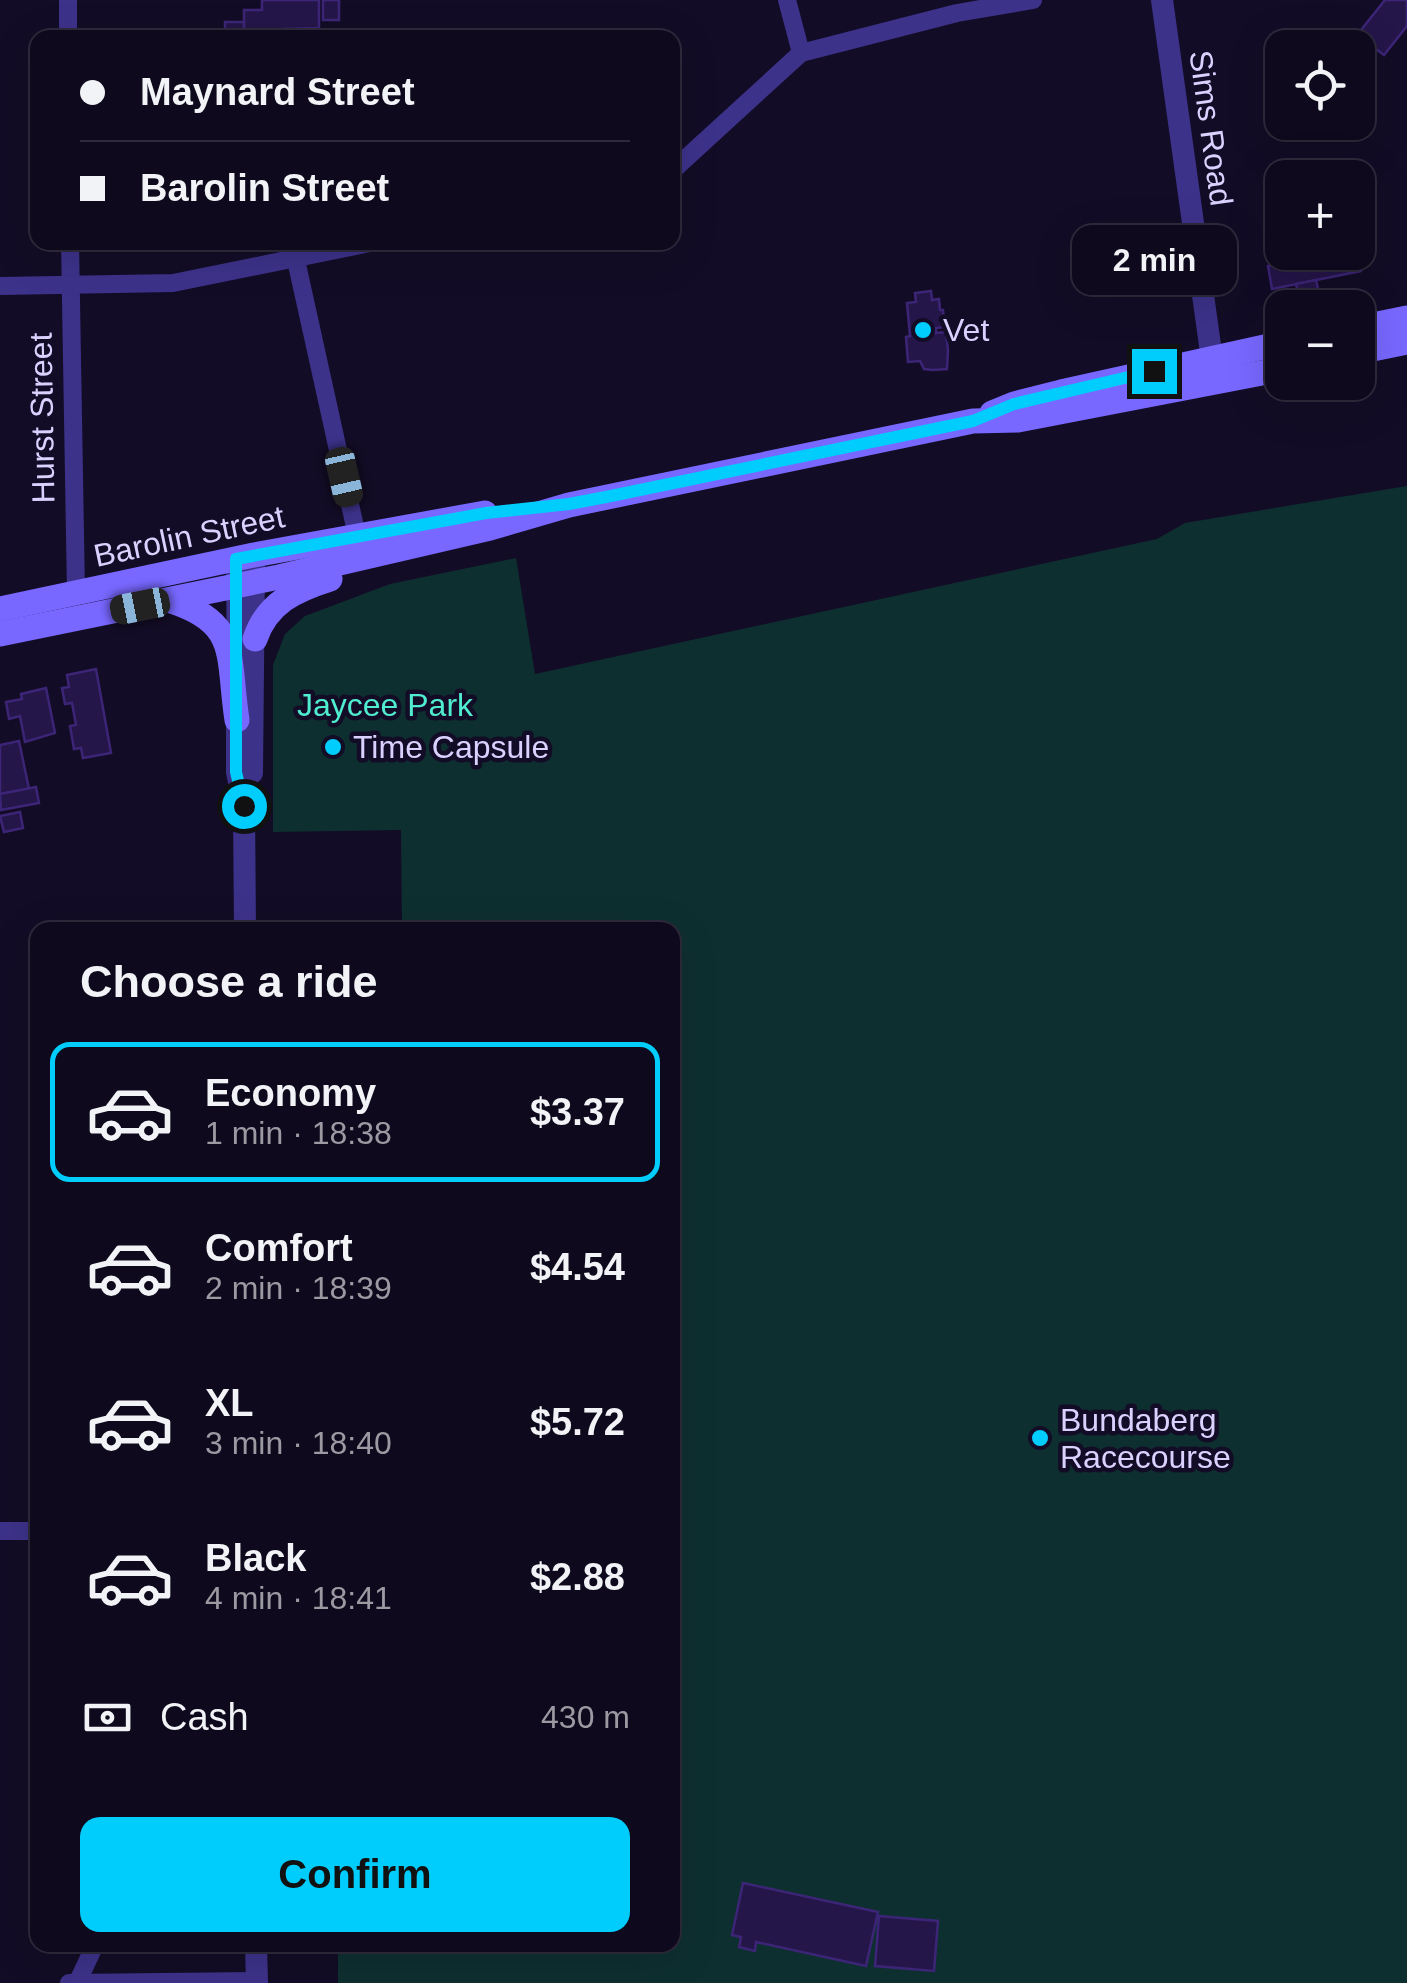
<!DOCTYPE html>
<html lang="en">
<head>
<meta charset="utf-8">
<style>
	body { margin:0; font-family:Arial,sans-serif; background:#171225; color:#f1f3f6; height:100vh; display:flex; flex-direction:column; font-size:38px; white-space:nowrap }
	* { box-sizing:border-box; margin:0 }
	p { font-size:32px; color:#9b9aa3 }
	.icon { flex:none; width:55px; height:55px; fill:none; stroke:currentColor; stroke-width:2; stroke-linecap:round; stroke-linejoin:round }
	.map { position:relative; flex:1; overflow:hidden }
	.side { position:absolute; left:30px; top:922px; width:650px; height:1030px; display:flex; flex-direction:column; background:#0e091c; border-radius:20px; box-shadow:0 10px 40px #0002,0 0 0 2px #2e2a3b }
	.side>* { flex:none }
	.hud { position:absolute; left:30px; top:30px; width:650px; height:220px; border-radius:20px; box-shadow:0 10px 40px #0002,0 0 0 2px #2e2a3b; display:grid; align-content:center; height:220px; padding:0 50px; background:#0e091c }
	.fabs { position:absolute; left:1265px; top:30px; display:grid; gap:20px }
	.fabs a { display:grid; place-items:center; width:110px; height:110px; border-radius:20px; background:#0e091c; box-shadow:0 10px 40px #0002,0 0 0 2px #2e2a3b; font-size:50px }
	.end { position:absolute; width:45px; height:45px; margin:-22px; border:12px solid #00cdfc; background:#111; box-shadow:0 0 0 5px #111 }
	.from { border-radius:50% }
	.bubble { position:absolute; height:70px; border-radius:20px; background:#0e091c; box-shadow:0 10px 40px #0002,0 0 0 2px #2e2a3b; font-size:32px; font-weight:700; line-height:70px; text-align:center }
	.car { position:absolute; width:30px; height:60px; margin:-30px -15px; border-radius:12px; box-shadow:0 0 8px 2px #0007; background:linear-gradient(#222 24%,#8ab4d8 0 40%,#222 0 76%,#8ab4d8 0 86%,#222 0) }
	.hud b { display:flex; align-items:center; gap:35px; height:95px; font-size:38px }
	.hud b+b { border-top:2px solid #2e2a3b }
	.hud i { width:25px; height:25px; background:#f1f3f6 }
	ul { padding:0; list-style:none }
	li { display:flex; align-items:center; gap:30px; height:140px; margin:0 20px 15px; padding:0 30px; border:5px solid transparent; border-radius:20px }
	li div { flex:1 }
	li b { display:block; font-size:38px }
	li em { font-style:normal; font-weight:700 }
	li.selected { border-color:#00cdfc }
	li>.icon { width:90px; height:90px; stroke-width:1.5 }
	h2 { padding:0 50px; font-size:45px; line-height:120px }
	.pay { display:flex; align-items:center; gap:25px; height:110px; padding:0 50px; font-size:38px }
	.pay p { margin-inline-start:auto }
	.primary-button { display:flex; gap:20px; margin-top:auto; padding:20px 50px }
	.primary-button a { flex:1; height:115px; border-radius:20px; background:#00cdfc; color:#111; font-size:40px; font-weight:700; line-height:115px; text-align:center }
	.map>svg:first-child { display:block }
	.green { fill:#0e2f30 }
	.building { fill:#241649; stroke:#3c2577; stroke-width:2.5 }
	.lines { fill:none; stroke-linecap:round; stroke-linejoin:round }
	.minor { stroke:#3d328a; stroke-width:18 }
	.tertiary { stroke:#3d328a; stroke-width:22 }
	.secondary { stroke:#7868ff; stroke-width:25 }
	.route { stroke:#00cdfc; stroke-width:12 }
	.poi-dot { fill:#00cdfc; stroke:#130c26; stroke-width:4 }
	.labels { text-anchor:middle; stroke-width:9; stroke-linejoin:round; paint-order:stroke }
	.street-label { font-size:32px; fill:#dad1ff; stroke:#130c26 }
	.poi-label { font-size:32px; fill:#dad1ff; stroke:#130c26; text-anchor:start }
	.park-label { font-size:32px; fill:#4fecd2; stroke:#130c26 }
</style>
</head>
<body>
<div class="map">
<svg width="1407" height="1983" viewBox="0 0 1407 1983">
	<rect width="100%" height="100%" fill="#130c26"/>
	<polygon class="green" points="1407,486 1407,1983 338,1983 338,1945 672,1945 672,930 402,930 401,830 273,832 273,665 285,634 305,616 390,584 516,558 535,674 1157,539 1185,523"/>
	<g class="building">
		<polygon points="262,0 319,0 319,28 283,29 283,38 244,38 244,10 262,10"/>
		<rect x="323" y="0" width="16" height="20"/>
		<polygon points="1385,0 1407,0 1407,26 1384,55 1357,35"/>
		<rect x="225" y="22" width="19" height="16"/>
		<polygon points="1336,252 1358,252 1361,271 1272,289 1268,266"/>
		<polygon points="1316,280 1321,302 1301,307 1296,284"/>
		<polygon points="931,291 932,300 939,299 940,310 943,310 945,327 936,328 936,333 946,332 948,350 947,369 933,370 924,369 920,361 908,362 906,337 910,336 907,303 916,302 915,293"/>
		<polygon points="96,669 111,753 83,758 81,748 74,749 70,726 76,725 72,703 65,704 62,688 69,687 67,675"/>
		<polygon points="46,688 55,733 25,742 20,716 9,719 6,702 22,699 21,694"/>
		<polygon points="19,741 29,789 0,794 0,745"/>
		<polygon points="36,787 39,803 1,810 0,794"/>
		<polygon points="20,812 23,828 4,832 0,816"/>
		<polygon points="743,1883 878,1912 866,1966 756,1942 755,1951 739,1947 741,1937 732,1935"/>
		<polygon points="879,1916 938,1921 934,1971 875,1966"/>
	</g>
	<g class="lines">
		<g class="minor">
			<polyline points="68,0 68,38"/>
			<polyline points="787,0 801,53"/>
			<polyline points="672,171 801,53 957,13 1033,0"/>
			<polyline points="70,242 76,593"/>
			<polyline points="296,260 357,536"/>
			<polyline points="0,286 173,283 375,242"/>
			<polyline points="0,1531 38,1531"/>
			<polyline points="69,1983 257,1981"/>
			<polyline points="77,1983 95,1945"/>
		</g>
		<g class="tertiary">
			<polyline points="1162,0 1214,374"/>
			<polyline points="237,569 238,672"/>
			<polyline points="237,704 237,772 244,806 245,930"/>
			<polyline points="252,773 254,565"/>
			<polyline points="256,1945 257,1983"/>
		</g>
		<g class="secondary">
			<polyline points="1358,328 1407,318"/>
			<polyline points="1358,352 1407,342"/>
			<polyline points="992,413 1014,404 1061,392 1282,343"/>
			<path d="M168 600C241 622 227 656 237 720"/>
			<polyline points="0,609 254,555 485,513"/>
			<polyline points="0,634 279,577 490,528 569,505 973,421 1018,420 1282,369"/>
			<path d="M255 639C267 603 295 590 330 579"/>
		</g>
	</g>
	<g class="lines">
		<polyline class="route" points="244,806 236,772 236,559 486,513 569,504 606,497 973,421 1014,404 1154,371"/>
	</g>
	<g class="poi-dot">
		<circle cx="923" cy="330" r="10"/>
		<circle cx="333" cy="747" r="10"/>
		<circle cx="1040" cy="1438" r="10"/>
	</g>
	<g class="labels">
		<g class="street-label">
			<text transform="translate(1211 128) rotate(82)" y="11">Sims Road</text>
			<text transform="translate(42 418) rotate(-91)" y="11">Hurst Street</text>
			<text transform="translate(189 536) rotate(-12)" y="11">Barolin Street</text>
		</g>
		<g class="poi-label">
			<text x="943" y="341">Vet</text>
			<text x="353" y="758">Time Capsule</text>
			<text x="1060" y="1431">Bundaberg<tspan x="1060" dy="37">Racecourse</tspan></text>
		</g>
		<g class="park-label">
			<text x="385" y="716">Jaycee Park</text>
		</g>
	</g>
</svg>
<div class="fabs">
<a><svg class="icon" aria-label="locate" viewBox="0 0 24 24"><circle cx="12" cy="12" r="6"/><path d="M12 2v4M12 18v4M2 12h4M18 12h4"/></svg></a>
<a>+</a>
<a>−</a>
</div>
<i class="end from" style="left:244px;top:806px"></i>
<i class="end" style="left:1154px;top:371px"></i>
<div class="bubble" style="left:1072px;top:225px;width:165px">2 min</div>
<i class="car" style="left:344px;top:477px;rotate:167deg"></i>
<i class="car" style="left:140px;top:606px;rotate:259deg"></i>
<div class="hud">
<b><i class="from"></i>Maynard Street</b>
<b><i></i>Barolin Street</b>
</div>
<section class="side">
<h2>Choose a ride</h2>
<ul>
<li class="selected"><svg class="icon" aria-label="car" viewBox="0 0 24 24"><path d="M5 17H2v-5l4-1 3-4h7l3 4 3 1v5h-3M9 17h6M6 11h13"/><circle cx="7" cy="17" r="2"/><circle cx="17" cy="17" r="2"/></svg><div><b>Economy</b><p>1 min · 18:38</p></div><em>$3.37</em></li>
<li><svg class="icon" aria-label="car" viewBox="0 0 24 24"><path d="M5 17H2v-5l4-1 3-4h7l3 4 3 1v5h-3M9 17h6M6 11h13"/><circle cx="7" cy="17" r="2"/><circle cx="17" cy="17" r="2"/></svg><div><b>Comfort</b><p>2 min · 18:39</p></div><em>$4.54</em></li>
<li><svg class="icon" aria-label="car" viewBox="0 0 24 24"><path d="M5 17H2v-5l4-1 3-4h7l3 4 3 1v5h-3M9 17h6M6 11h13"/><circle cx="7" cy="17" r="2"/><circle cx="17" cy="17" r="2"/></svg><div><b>XL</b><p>3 min · 18:40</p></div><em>$5.72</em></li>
<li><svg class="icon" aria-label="car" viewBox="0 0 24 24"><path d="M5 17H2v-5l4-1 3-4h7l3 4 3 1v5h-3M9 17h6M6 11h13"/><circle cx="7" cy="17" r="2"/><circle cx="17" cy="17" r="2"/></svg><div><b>Black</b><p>4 min · 18:41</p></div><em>$2.88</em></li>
</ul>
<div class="pay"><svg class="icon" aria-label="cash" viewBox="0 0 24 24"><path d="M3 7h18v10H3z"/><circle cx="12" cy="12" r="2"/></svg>Cash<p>430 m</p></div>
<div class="primary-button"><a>Confirm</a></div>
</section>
</div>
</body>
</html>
